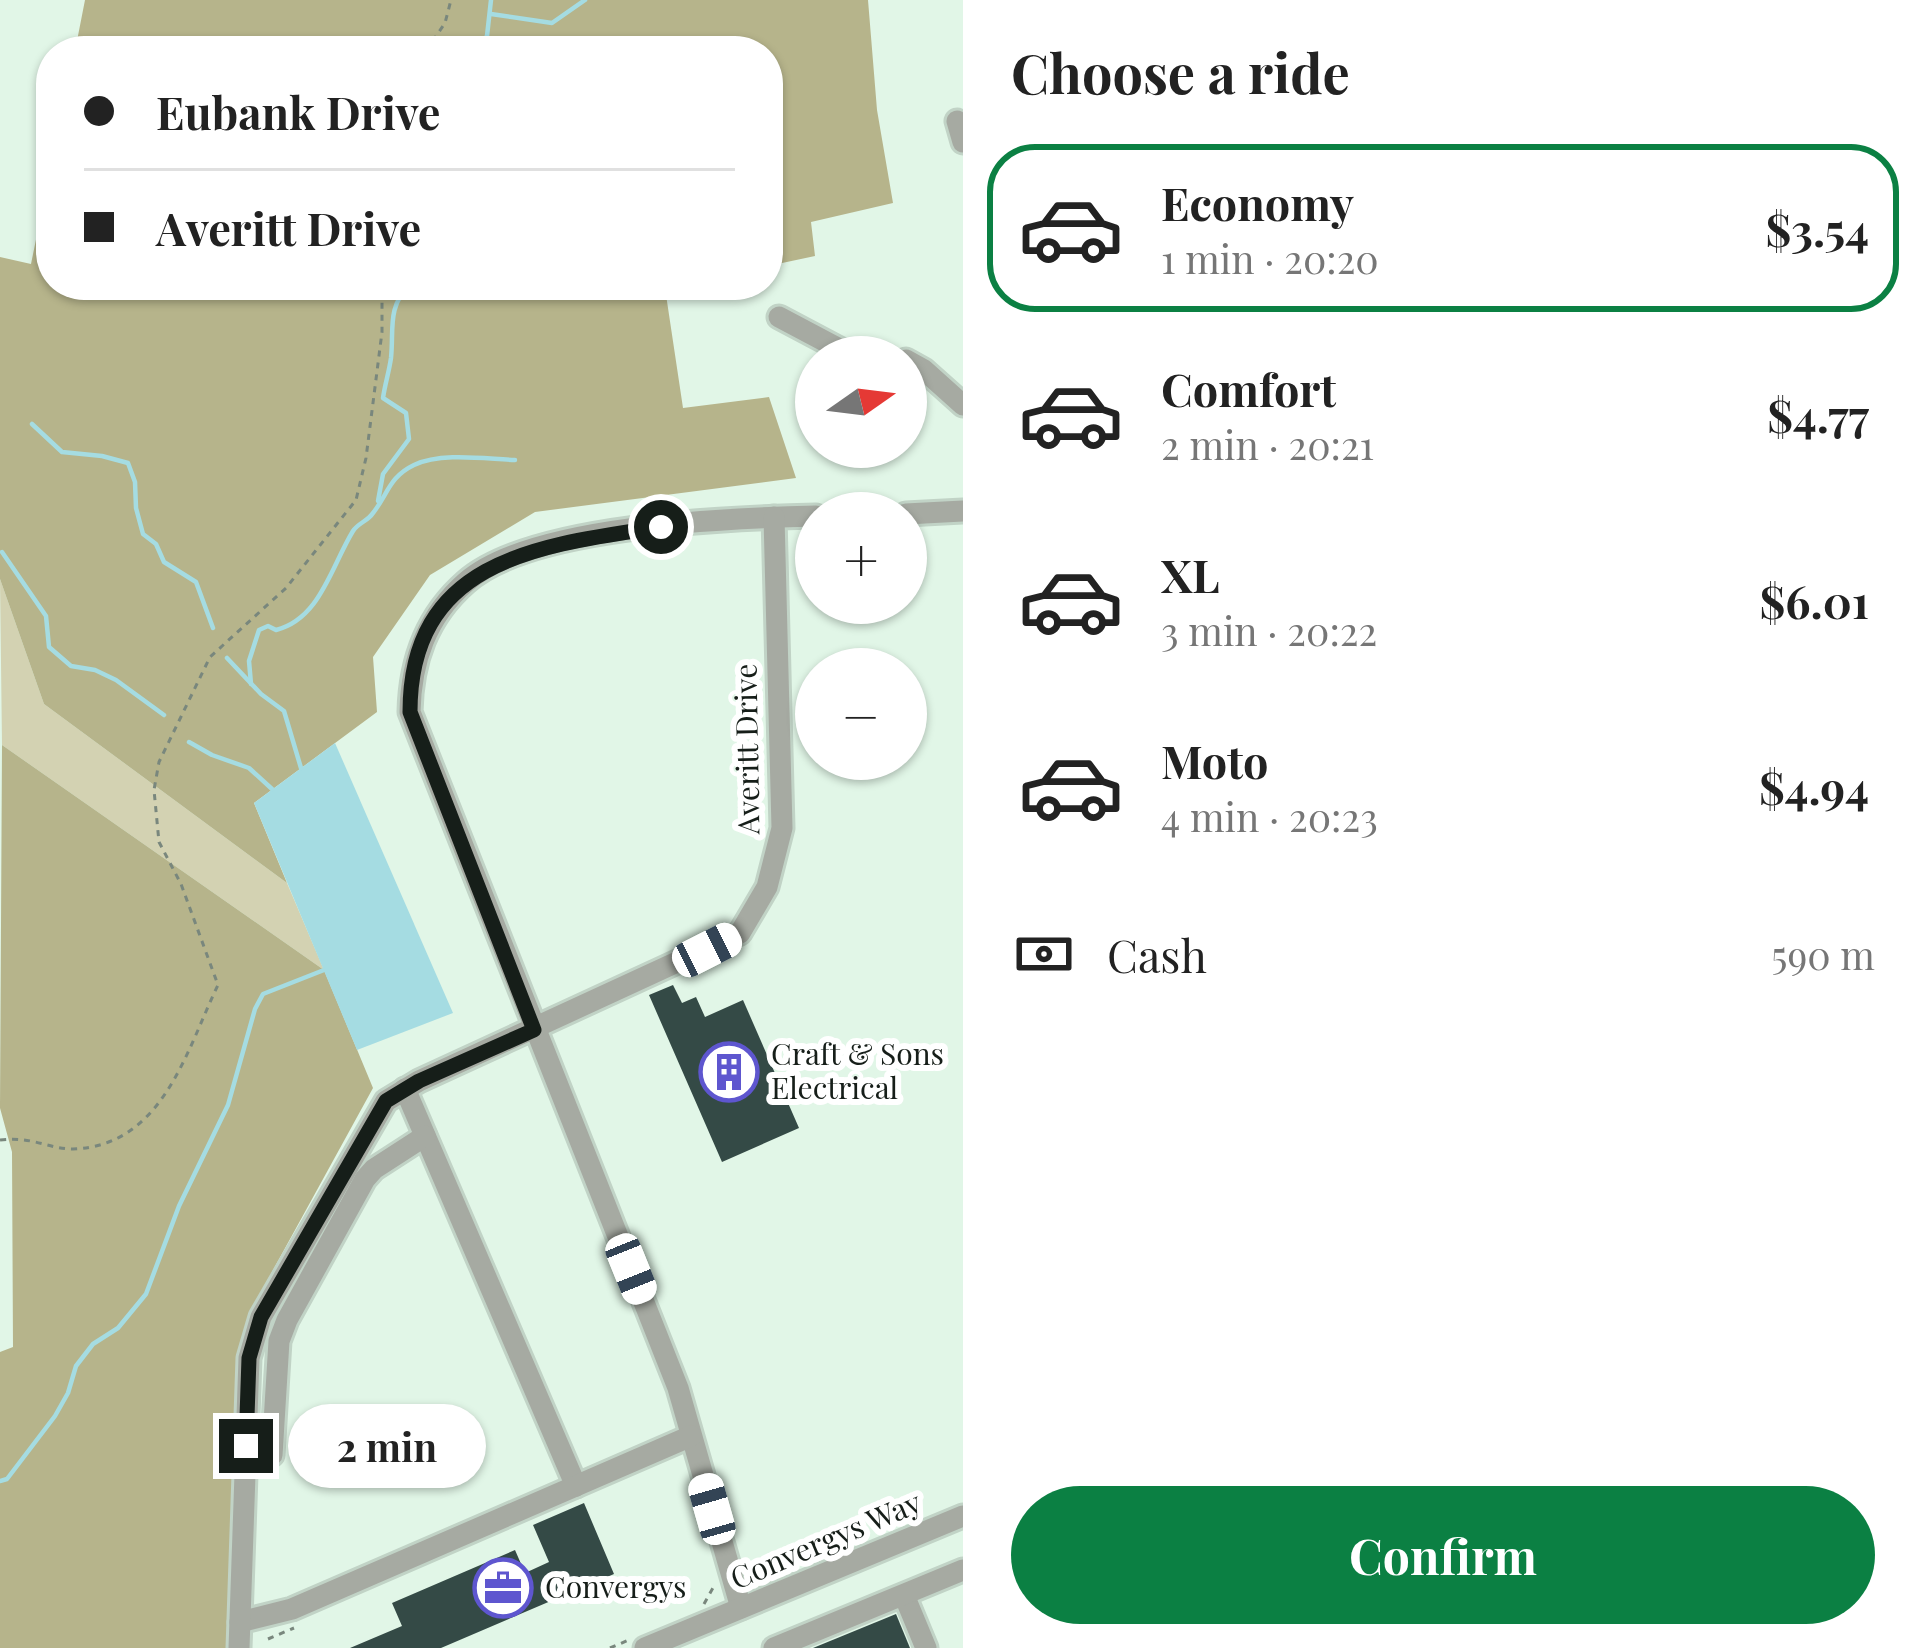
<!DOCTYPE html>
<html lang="en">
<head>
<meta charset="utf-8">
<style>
	body { margin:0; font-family:"Playfair Display",serif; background:#f6f6f6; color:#222; height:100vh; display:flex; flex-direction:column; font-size:45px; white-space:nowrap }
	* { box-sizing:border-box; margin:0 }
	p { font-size:39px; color:#767676 }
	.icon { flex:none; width:66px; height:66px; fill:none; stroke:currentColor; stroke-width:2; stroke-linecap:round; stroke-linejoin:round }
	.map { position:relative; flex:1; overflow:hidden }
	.drawer { display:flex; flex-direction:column; background:#fff; width:960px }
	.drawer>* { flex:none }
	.guide { position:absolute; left:36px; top:36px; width:747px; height:264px; border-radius:48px; box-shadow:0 3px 9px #0004; display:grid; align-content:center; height:264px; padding:0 48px; background:#fff }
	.needle { width:78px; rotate:76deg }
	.controls { position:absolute; left:795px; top:336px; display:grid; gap:24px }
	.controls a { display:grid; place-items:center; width:132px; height:132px; border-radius:50%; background:#fff; box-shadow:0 3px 9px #0004; font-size:60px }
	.end { position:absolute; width:54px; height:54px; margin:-27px; border:15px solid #161e19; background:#fff; box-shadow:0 0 0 6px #fff }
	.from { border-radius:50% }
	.bubble { position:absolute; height:84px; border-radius:42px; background:#fff; box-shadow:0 3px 9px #0004; font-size:39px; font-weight:700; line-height:84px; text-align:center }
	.car { position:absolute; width:36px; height:72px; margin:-36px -18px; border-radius:15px; box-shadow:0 0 9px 3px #0007; background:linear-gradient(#fff 24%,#345 0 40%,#fff 0 76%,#345 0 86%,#fff 0) }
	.guide b { display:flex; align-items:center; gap:42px; height:114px; font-size:45px }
	.guide b+b { border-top:3px solid #e0e0e0 }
	.guide i { width:30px; height:30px; background:#222 }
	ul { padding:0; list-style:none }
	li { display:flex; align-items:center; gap:36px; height:168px; margin:0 24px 18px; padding:0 24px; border:6px solid transparent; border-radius:48px }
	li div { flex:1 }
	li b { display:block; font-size:45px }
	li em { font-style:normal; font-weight:700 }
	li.on { border-color:#0b8043 }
	li>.icon { width:108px; height:108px; stroke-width:1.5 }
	h2 { padding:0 48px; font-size:54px; line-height:144px }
	.pay { display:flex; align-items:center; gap:30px; height:132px; padding:0 48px; font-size:45px }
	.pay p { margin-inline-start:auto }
	.cta { display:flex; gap:24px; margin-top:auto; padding:24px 48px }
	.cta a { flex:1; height:138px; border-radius:72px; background:#0b8043; color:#fff; font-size:48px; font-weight:700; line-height:138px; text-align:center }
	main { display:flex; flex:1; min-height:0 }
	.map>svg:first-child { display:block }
	.green { fill:#d3d2b2 }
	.forest { fill:#b6b48b }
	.water { fill:#a5dce2 }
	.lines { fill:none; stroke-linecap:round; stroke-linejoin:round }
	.stream { stroke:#a5dce2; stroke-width:4.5 }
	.building { fill:#344a46 }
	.minor-casing { stroke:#c1d3c6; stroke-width:27 }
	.path { stroke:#79877d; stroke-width:3; stroke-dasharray:6 6; stroke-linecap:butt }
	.minor { stroke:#a6aaa2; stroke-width:21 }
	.route { stroke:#161e19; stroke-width:15 }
	.labels { text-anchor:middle; stroke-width:12; stroke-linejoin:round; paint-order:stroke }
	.street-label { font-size:30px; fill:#161e19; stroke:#fff }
	.poi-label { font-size:30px; fill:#161e19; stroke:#fff; text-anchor:start }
</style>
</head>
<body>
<main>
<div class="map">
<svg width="963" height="1648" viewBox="0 0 963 1648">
	<rect width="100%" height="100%" fill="#e1f6e7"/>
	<polygon class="green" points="0,579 44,704 287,883 324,970 2,745"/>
	<g class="forest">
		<polygon points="85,0 868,0 877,110 893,203 811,222 815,256 768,266 768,51 75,51"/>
		<polygon points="51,166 51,285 676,285 665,288 683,408 769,397 796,478 535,512 430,575 373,657 377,712 254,803 287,883 44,704 0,579 0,257 31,264"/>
		<polygon points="2,745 324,970 373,1088 250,1312 242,1342 227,1648 0,1648 0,1352 13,1347 12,1152 0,1108"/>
	</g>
	<polygon class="water" points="335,743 453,1013 357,1050 254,803"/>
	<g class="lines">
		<g class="stream">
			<polyline points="491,14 552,23 585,0"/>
			<polyline points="477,51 487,36 491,0"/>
			<polyline points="32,424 62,452 102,456 128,463 135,482 136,508 143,534 156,544 164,562 196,582 213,628"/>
			<path d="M378 501 383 474 409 439 406 413 383 398C385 384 389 372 391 358 394 329 387 308 409 285"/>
			<polyline points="2,552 46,616 49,647 71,666 95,670 116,680 164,715"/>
			<polyline points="227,658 261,694 284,711 301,768"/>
			<path d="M251 684 249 661 259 630 268 626 276 630C320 619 331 567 353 531 358 523 368 521 373 513 388 494 389 477 414 465 442 452 485 459 515 460"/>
			<polyline points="189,742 212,755 249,768 272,789"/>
			<polyline points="0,1481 7,1479 55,1416 68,1393 76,1366 93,1344 118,1328 146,1294 179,1206 228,1105 255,1009 263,994 324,970"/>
		</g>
	</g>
	<g class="building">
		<polygon points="673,985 682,1003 696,997 705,1017 743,1000 799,1128 722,1162 649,995"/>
		<polygon points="584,1503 614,1574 441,1648 350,1648 402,1626 392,1603 515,1550 525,1573 549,1562 533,1525"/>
		<polygon points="896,1614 910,1648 813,1648"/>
	</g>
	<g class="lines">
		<g class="minor-casing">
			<g id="minor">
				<polyline points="957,121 963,142"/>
				<polyline points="779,317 847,353 883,357"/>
				<polyline points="906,360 924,370 963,405"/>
				<polyline points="906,514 963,511"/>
				<polyline points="405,1089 576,1486"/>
				<polyline points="272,1455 279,1341 287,1320 365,1179 374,1169 425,1136"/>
				<polyline points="904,1595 926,1648"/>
				<path d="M741 1608 678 1388 410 712C411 661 426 617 466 582 530 525 731 518 816 516"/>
				<polyline points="240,1622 292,1609 691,1436"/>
				<polyline points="239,1648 249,1358 261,1317 386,1101 419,1081 740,933 767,887 782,828 774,517"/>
				<polyline points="645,1648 963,1516"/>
				<polyline points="774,1648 963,1570"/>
			</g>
		</g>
		<g class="path">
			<polyline points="426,51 445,23 451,0"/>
			<path d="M0 1140C33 1136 48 1149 73 1149 163 1146 186 1051 218 985L181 884 159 842 154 790 159 762 210 657 286 588 356 500 366 458 382 332V285"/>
			<polyline points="748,1562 771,1575"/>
			<polyline points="704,1604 714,1586"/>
			<polyline points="268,1639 294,1628"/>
			<polyline points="610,1648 631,1639"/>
		</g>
		<use href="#minor" class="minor"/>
	</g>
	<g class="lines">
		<path class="route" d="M246 1446 249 1358 261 1317 386 1101 419 1081 534 1030 410 712C410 559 540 545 661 527"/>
	</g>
	<defs>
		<g id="building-ring" transform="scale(3)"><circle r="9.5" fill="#fff" stroke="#5e56cf" stroke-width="1.5"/><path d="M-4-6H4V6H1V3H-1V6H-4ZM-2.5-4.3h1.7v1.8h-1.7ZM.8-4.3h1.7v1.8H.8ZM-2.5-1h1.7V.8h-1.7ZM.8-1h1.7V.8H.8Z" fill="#5e56cf"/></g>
		<g id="office-ring" transform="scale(3)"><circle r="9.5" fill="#fff" stroke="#5e56cf" stroke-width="1.5"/><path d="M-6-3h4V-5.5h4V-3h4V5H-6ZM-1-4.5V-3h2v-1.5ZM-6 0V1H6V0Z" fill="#5e56cf"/></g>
	</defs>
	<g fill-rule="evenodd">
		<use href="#building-ring" x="729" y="1072"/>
		<use href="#office-ring" x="503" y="1588"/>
	</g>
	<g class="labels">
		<g class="street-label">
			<text transform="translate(748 749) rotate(-91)" y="10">Averitt Drive</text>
			<text transform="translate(826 1541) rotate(-23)" y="10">Convergys Way</text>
		</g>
		<g class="poi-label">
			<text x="771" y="1065">Craft &amp; Sons<tspan x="771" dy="34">Electrical</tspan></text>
			<text x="545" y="1598">Convergys</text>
		</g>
	</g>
</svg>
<div class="controls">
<a><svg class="needle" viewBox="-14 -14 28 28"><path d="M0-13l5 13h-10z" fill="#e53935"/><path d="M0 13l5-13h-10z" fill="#767676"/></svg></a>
<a>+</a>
<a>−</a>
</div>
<i class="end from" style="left:661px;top:527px"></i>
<i class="end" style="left:246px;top:1446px"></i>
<div class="bubble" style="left:288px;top:1404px;width:198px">2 min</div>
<i class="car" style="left:707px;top:950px;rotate:63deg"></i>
<i class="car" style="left:631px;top:1269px;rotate:158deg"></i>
<i class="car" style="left:712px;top:1509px;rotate:344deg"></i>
<div class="guide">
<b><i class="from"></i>Eubank Drive</b>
<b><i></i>Averitt Drive</b>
</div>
</div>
<section class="drawer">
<h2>Choose a ride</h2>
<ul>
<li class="on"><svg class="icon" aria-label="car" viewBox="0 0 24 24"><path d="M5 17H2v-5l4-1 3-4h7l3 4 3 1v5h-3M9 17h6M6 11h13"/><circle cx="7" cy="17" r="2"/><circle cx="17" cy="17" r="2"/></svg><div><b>Economy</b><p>1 min · 20:20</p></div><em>$3.54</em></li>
<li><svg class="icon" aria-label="car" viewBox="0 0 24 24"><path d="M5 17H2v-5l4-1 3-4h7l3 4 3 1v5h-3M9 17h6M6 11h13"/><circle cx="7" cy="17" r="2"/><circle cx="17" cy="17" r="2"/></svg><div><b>Comfort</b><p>2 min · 20:21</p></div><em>$4.77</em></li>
<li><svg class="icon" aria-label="car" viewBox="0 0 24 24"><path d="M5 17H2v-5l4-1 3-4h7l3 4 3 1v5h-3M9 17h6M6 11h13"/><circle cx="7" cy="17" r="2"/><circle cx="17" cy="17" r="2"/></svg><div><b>XL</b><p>3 min · 20:22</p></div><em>$6.01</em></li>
<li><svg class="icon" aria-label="car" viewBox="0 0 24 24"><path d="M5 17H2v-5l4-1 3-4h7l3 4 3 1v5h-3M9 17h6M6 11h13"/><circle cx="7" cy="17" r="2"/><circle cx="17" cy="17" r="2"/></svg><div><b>Moto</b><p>4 min · 20:23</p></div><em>$4.94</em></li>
</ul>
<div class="pay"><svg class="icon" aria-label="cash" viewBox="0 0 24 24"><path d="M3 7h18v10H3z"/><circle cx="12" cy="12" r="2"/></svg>Cash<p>590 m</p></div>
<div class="cta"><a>Confirm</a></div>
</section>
</main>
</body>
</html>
